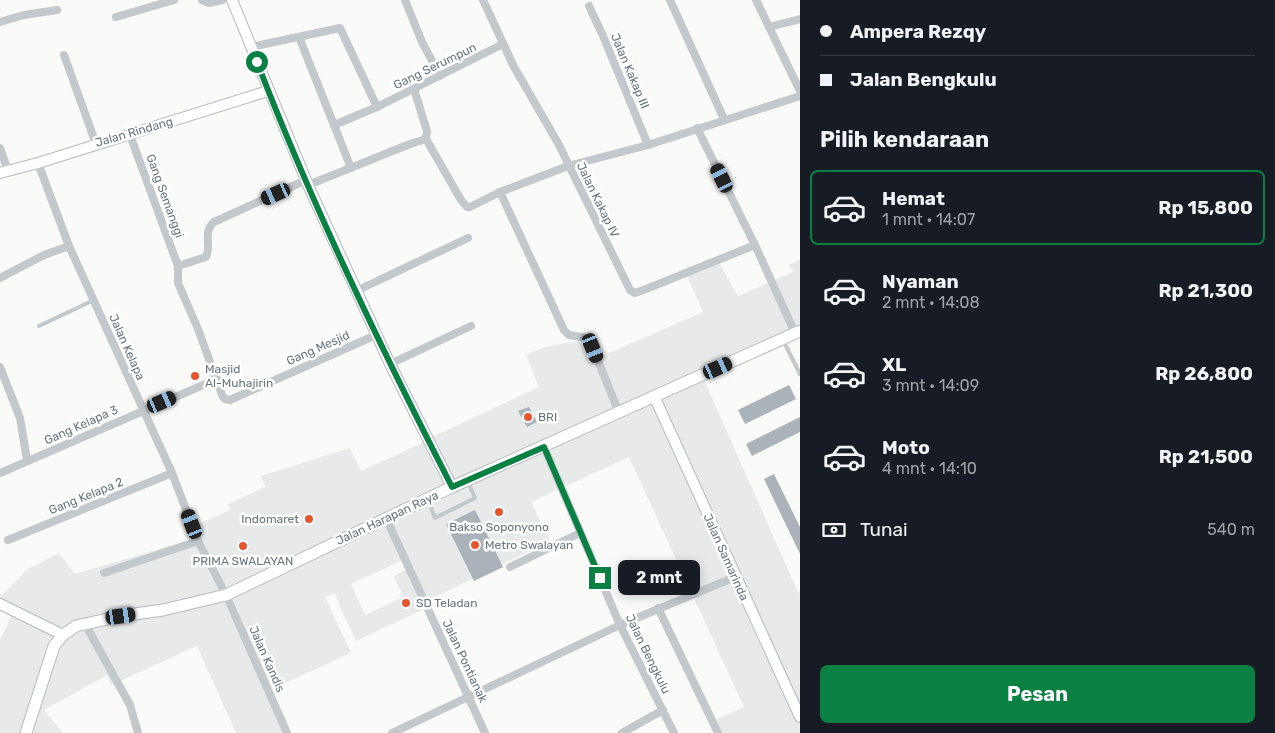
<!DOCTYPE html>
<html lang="id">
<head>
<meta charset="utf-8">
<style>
	body { margin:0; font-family:Rubik,sans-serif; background:#20242c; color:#f1f3f6; height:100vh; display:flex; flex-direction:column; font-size:19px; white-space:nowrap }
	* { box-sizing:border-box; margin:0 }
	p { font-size:16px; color:#9ea1a6 }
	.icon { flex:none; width:28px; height:28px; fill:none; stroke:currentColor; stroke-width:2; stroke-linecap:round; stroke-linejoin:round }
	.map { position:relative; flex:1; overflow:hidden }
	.details { display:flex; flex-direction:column; background:#171b24; width:475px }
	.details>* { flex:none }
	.top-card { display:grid; align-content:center; height:110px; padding:0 20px; background:#171b24 }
	.end { position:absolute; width:22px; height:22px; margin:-11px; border:6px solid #0b8043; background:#fff; box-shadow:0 0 0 2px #fff }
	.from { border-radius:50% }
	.bubble { position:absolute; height:35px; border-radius:8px; background:#171b24; box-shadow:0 2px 12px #0003; font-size:16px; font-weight:700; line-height:35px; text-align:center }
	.car { position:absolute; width:15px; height:30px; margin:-15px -8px; border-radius:6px; box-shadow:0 0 4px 1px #0007; background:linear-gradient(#222 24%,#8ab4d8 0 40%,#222 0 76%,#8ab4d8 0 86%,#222 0) }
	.top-card b { display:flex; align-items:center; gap:18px; height:48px; font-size:19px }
	.top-card b+b { border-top:1px solid #363941 }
	.top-card i { width:12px; height:12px; background:#f1f3f6 }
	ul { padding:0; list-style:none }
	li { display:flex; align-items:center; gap:15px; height:75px; margin:0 10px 8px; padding:0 10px; border:2px solid transparent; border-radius:8px }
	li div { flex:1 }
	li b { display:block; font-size:19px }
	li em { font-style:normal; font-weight:700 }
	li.selected { border-color:#0b8043 }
	li>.icon { width:45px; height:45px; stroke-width:1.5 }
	h2 { padding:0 20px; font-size:22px; line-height:60px }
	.pay { display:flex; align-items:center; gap:12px; height:55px; padding:0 20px; font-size:19px }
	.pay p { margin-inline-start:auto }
	.primary-button { display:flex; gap:10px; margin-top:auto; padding:10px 20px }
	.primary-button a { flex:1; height:58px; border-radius:8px; background:#0b8043; color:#fff; font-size:20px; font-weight:700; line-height:58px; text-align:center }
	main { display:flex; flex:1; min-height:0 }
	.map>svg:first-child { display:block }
	.built { fill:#e8e9e9 }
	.building { fill:#aab3b9 }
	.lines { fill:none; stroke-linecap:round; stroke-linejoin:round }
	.secondary-casing { stroke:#b3babf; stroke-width:12 }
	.primary-casing { stroke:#b5babe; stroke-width:13 }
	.lane { stroke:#c3c8cc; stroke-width:4 }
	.street { stroke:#c3c8cc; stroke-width:8 }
	.secondary { stroke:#fff; stroke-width:10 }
	.primary { stroke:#fff; stroke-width:11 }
	.route { stroke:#0b8043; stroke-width:6 }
	.poi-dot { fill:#e4572e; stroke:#fff; stroke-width:2 }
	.labels { text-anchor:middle; stroke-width:5; stroke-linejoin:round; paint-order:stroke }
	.street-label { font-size:12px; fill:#657683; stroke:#fff }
	.poi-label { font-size:12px; fill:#657683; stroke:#fff; text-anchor:start }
</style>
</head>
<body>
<main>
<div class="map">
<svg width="800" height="733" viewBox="0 0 800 733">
	<rect width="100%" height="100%" fill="#fafaf8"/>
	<polygon class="built" points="800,260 800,336 704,380 797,590 800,593 800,733 721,733 715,720 744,707 629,457 531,502 550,541 423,603 403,560 351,584 365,615 403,597 394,576 406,570 424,609 356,641 334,593 325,597 351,653 272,689 291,733 236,733 197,646 111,685 107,675 44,710 63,733 0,733 0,641 15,607 0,599 0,597 28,569 59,553 75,574 193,539 189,528 230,510 228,504 265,487 261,476 350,448 361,471 418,445 430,438 539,387 526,355 545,347 579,341 589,362 703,312 686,274 718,261 738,296 793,272 789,265"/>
	<g class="building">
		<polygon points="789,385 796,399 745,424 738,410"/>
		<polygon points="529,407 537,422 527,427 518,411"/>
		<polygon points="800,417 800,432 752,456 746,444"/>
		<polygon points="774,474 800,527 800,554 764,479"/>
		<polygon points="475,510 503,567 474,581 446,524"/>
	</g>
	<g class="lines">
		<g class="secondary-casing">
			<g id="secondary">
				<polyline points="232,0 308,185 390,364 452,487"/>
				<polyline points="0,173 38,163 268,91"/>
				<polyline points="654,396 800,717"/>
				<polyline points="0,604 63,635"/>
			</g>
		</g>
		<g class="primary-casing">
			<polyline id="primary" points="26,733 54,646 63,635 76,626 121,616 163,610 226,595 452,487 800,331"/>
		</g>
		<g class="lane">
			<polyline points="39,326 94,300"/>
			<polyline points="783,340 800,374"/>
			<polyline points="428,500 435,518 475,498 468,482"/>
		</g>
		<g class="street">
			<polyline points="202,0 209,3 222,0"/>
			<polyline points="405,0 422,42 440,76"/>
			<polyline points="483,0 514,67 558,143 630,290 635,293 646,289 755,245"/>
			<polyline points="670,0 724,119"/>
			<polyline points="756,0 800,91"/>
			<polyline points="589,6 603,36 648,145"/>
			<polyline points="116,17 174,0"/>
			<polyline points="0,22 24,15 57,10"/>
			<polyline points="769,27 800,19"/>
			<polyline points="299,37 351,168"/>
			<polyline points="251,47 340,28 377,107 334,125"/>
			<polyline points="64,55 96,144"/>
			<polyline points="414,89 427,131 426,139"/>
			<polyline points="377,107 503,44"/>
			<polyline points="697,128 755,245 795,333"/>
			<polyline points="130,135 178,266 178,283 198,329 222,395 225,399 230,400 376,335"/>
			<polyline points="0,148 8,171"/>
			<polyline points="38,163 69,246 172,473 198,541 226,595 287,733"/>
			<polyline points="308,185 410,144 426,139 461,200 467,207 470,207 500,192 568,166 648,145 800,96"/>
			<polyline points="500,192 564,330 569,335 587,338 593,348 619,413"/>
			<path d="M178 266 206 257C212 245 202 232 214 222L306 180"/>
			<polyline points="0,278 44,255 69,246"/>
			<polyline points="356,291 468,238"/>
			<polyline points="390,364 471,326"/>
			<polyline points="0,367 20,418 27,460"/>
			<polyline points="544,447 620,625 674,733"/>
			<polyline points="0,473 217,379"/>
			<polyline points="386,518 485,733"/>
			<polyline points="8,540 172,473"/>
			<polyline points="510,567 580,533"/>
			<polyline points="104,573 198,541"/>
			<polyline points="658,608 718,733"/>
			<polyline points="85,624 130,705 138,733"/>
			<polyline points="392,733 620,625 735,577"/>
			<polyline points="622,733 663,710"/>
		</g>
		<use href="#secondary" class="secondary"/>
		<use href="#primary" class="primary"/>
	</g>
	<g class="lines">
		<path class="route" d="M257 62C313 207 381 348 452 487L544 447 600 578"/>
	</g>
	<g class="poi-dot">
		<circle cx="195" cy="376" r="5"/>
		<circle cx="528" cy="417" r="5"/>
		<circle cx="499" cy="512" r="5"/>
		<circle cx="309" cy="519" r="5"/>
		<circle cx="475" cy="545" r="5"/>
		<circle cx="243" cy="546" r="5"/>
		<circle cx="406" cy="603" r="5"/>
	</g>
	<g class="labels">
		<g class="street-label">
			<text transform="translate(435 66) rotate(-26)" y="4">Gang Serumpun</text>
			<text transform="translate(630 71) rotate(67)" y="4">Jalan Kakap III</text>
			<text transform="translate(134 132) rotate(-16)" y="4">Jalan Rindang</text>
			<text transform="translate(165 196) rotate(70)" y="4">Gang Semanggi</text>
			<text transform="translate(598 200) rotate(64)" y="4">Jalan Kakap IV</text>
			<text transform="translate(127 347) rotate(66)" y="4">Jalan Kelapa</text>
			<text transform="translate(318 348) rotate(-24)" y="4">Gang Mesjid</text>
			<text transform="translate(81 425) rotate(-24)" y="4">Gang Kelapa 3</text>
			<text transform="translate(86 496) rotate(-22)" y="4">Gang Kelapa 2</text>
			<text transform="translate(387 518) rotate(-25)" y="4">Jalan Harapan Raya</text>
			<text transform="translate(726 557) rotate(66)" y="4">Jalan Samarinda</text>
			<text transform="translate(648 654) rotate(64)" y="4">Jalan Bengkulu</text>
			<text transform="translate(267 659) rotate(66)" y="4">Jalan Kandis</text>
			<text transform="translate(465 661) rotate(65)" y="4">Jalan Pontianak</text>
		</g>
		<g class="poi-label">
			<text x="205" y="373">Masjid<tspan x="205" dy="14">Al-Muhajirin</tspan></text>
			<text x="538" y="421">BRI</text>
			<text x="299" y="523" text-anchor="end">Indomaret</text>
			<text x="499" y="531" text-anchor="middle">Bakso Soponyono</text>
			<text x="485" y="549">Metro Swalayan</text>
			<text x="243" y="565" text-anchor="middle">PRIMA SWALAYAN</text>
			<text x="416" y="607">SD Teladan</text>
		</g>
	</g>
</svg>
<i class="end from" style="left:257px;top:62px"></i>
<i class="end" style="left:600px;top:578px"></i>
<div class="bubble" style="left:618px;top:560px;width:82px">2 mnt</div>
<i class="car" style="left:722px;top:178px;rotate:334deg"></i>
<i class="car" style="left:276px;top:194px;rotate:246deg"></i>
<i class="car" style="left:593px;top:348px;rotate:158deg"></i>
<i class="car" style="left:718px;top:368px;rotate:66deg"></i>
<i class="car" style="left:162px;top:402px;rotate:67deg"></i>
<i class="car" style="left:192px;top:524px;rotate:339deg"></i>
<i class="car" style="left:121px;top:616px;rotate:82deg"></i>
</div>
<section class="details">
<div class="top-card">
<b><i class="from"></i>Ampera Rezqy</b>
<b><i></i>Jalan Bengkulu</b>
</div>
<h2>Pilih kendaraan</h2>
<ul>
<li class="selected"><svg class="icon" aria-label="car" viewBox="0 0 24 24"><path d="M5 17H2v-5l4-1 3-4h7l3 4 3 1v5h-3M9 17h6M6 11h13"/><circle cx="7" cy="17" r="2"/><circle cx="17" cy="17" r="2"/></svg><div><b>Hemat</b><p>1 mnt · 14:07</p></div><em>Rp 15,800</em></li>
<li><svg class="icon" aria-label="car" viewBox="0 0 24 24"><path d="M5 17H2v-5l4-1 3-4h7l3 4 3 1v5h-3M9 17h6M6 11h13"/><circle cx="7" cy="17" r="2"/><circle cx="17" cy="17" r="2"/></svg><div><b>Nyaman</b><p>2 mnt · 14:08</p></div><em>Rp 21,300</em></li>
<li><svg class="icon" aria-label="car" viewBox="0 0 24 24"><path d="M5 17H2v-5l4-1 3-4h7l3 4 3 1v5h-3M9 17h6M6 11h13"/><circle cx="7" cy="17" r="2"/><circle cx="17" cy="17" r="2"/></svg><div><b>XL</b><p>3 mnt · 14:09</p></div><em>Rp 26,800</em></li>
<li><svg class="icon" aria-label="car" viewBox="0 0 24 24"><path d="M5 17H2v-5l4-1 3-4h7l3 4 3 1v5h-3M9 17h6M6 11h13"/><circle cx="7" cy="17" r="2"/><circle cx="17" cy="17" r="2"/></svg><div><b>Moto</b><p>4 mnt · 14:10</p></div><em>Rp 21,500</em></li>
</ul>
<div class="pay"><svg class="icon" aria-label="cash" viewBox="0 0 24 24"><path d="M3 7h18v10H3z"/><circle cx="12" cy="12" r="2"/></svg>Tunai<p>540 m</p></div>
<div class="primary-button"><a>Pesan</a></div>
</section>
</main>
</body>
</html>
